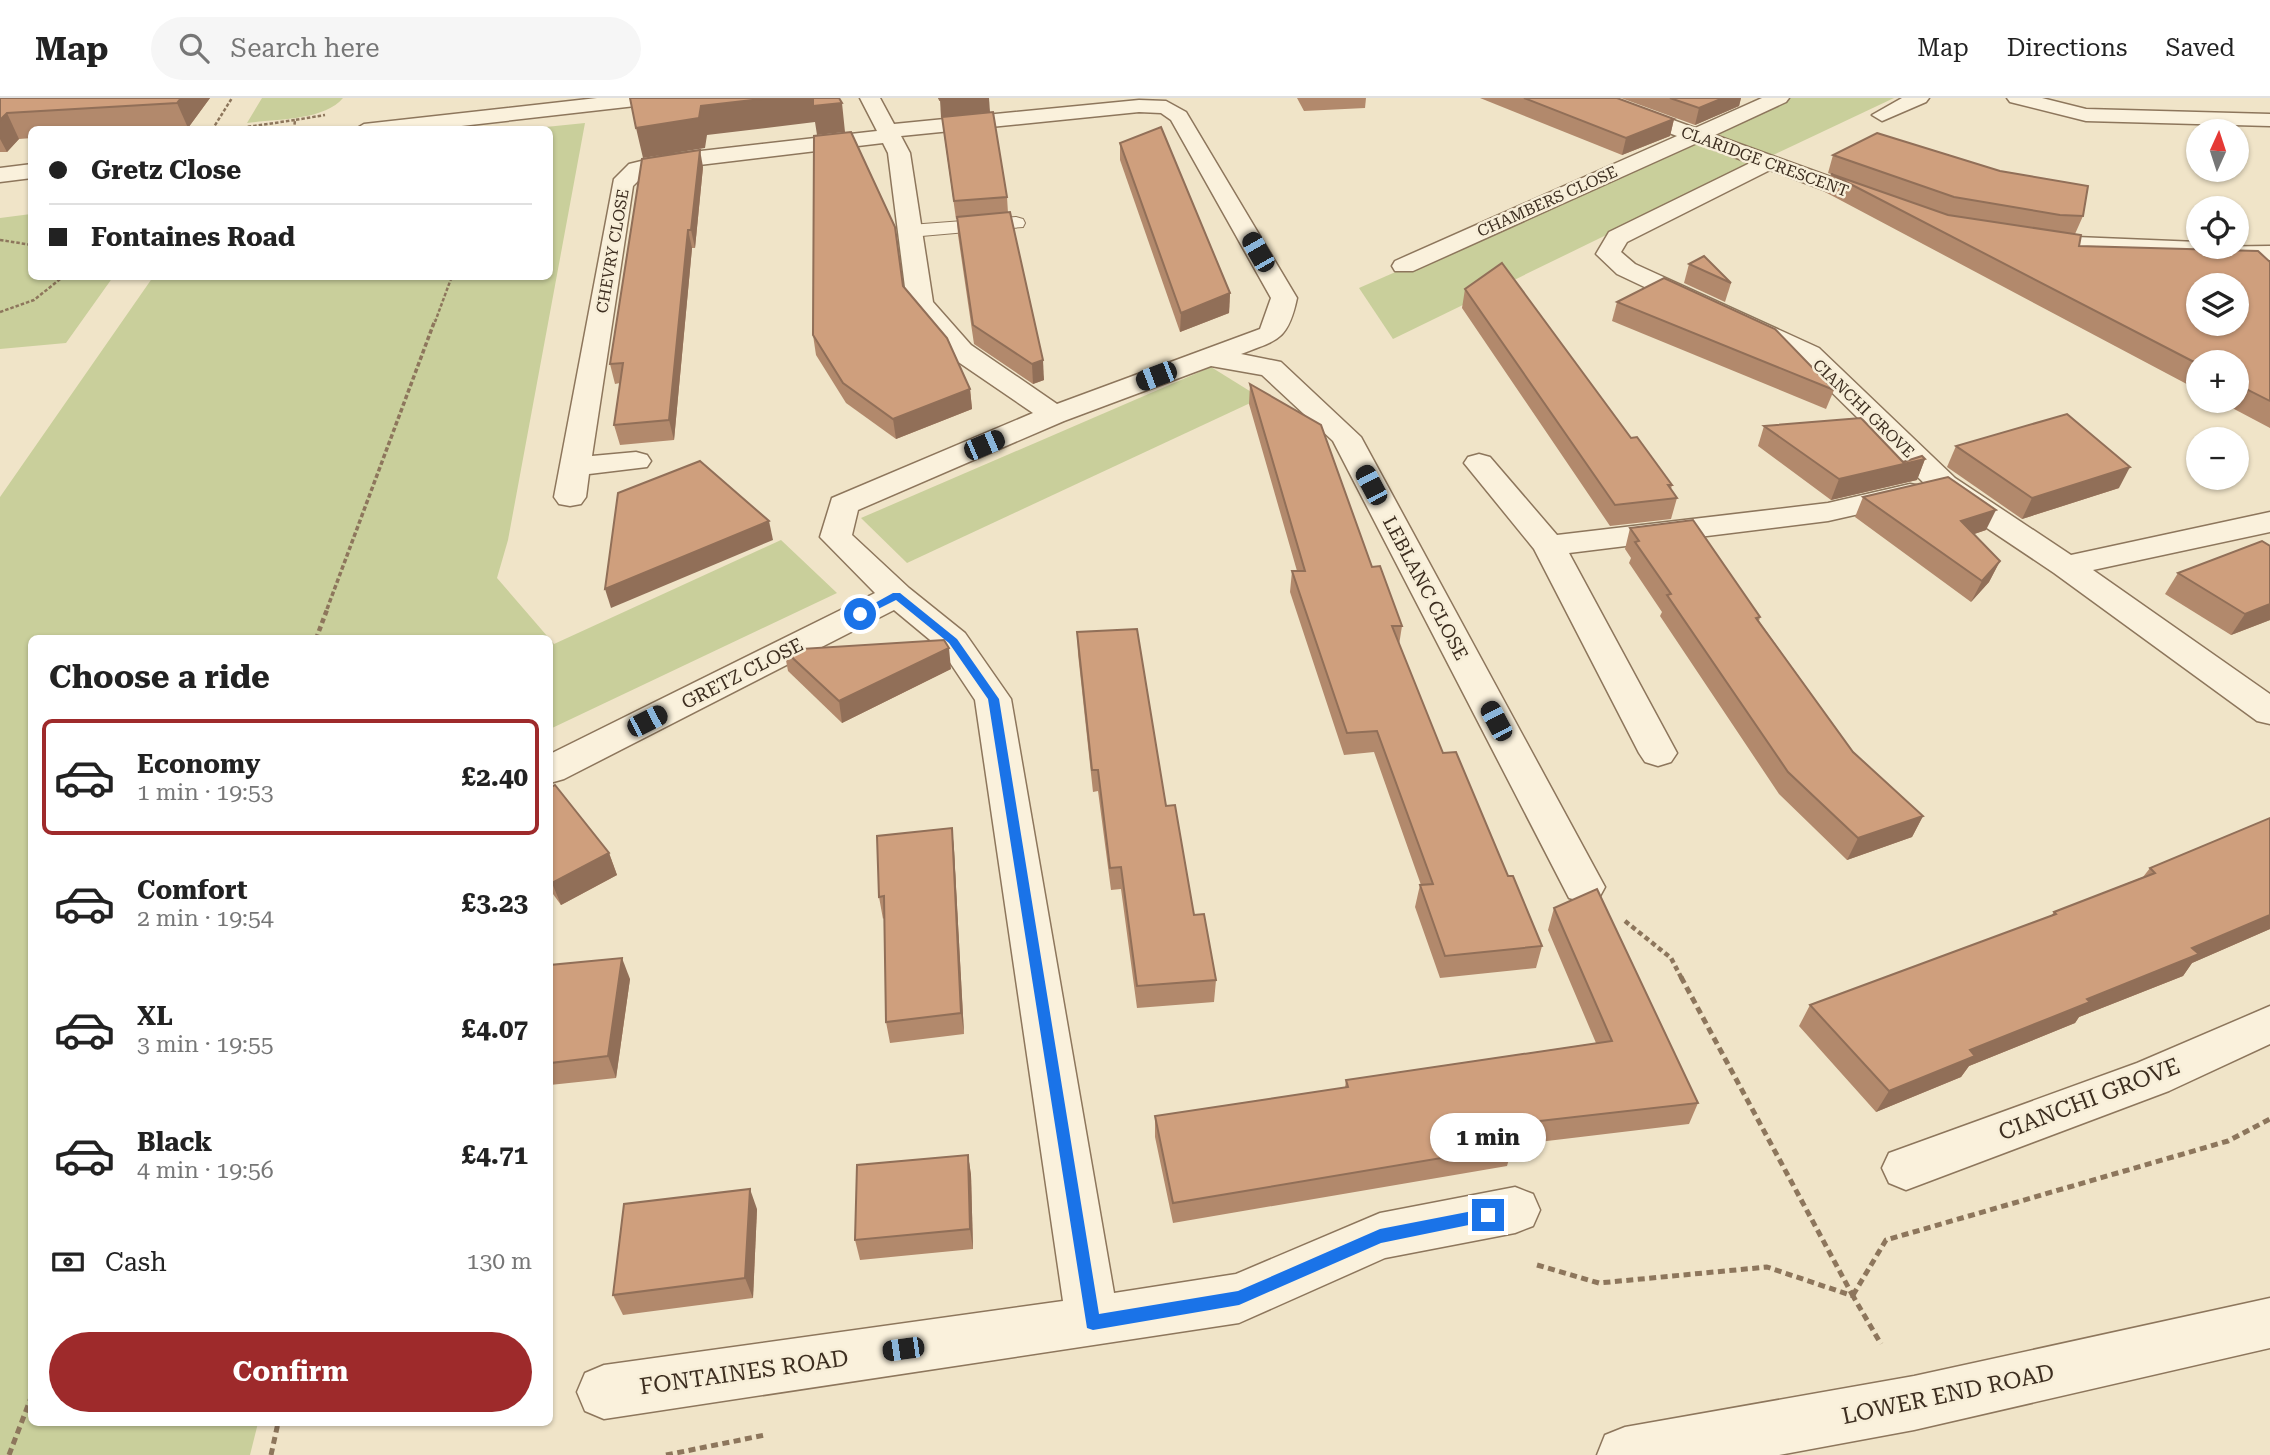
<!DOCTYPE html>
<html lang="en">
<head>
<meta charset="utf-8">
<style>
	body { margin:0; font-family:"Roboto Serif",serif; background:#f6f6f6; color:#222; height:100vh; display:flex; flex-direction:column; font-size:26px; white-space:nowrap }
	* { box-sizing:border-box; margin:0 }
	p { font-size:23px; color:#767676 }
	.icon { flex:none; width:38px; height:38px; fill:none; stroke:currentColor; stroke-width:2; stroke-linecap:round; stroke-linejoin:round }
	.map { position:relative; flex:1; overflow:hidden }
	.details { position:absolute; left:28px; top:537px; width:525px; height:791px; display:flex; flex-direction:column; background:#fff; border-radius:10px; box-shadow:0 2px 5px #0004 }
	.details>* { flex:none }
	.top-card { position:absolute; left:28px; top:28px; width:525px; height:154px; border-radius:10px; box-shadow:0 2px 5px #0004; display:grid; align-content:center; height:154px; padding:0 21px; background:#fff }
	.needle { width:46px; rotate:3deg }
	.fabs { position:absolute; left:2186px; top:21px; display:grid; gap:14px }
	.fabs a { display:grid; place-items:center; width:63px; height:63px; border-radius:50%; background:#fff; box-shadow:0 2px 5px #0004; font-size:35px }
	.end { position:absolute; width:32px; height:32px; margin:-16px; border:9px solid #1a73e8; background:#fff; box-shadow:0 0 0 4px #fff }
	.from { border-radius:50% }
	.bubble { position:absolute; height:49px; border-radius:24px; background:#fff; box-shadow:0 2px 5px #0004; font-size:23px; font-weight:700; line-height:49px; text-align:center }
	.car { position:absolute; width:21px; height:42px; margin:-21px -10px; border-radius:9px; box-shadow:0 0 5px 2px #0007; background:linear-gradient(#222 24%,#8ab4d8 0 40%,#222 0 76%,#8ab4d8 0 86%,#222 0) }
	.top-card b { display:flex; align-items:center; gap:24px; height:66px; font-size:26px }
	.top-card b+b { border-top:2px solid #e0e0e0 }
	.top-card i { width:18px; height:18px; background:#222 }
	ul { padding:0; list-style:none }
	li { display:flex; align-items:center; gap:21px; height:116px; margin:0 14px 10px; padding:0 7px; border:4px solid transparent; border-radius:10px }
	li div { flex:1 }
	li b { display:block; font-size:26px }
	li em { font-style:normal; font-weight:700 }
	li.selected { border-color:#9e2a2b }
	li>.icon { width:63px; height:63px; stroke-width:1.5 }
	h2 { padding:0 21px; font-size:32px; line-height:84px }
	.pay { display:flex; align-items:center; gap:18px; height:77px; padding:0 21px; font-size:26px }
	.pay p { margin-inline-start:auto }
	.primary-button { display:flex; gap:14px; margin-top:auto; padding:14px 21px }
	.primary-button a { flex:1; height:80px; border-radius:42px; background:#9e2a2b; color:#fff; font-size:28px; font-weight:700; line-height:80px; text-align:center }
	header { display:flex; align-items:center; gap:42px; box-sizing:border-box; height:98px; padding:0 35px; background:#fff; border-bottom:2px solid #e0e0e0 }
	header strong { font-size:33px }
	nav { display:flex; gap:38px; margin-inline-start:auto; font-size:24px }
	.search { width:490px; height:63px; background:#f6f6f6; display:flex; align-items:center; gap:18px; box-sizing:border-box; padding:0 24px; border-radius:38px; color:#767676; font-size:26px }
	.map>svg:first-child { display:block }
	.green { fill:#c9cf9b }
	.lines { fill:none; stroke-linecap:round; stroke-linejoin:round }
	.service-casing { stroke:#8d765c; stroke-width:2 }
	.minor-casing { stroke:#8d765c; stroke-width:3 }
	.tertiary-casing { stroke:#8d765c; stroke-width:3 }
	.path-far3 { stroke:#8d765c; stroke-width:2.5; stroke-dasharray:3.5 2; stroke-linecap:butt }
	.path-far2 { stroke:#8d765c; stroke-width:3.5; stroke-dasharray:4.5 2.5; stroke-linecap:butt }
	.path-far1 { stroke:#8d765c; stroke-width:4.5; stroke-dasharray:5 3.5; stroke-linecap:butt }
	.path { stroke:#8d765c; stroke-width:5; stroke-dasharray:7 4.5; stroke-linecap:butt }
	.service { fill:#faf1dc; fill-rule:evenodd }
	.minor { fill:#faf1dc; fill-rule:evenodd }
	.tertiary { fill:#faf1dc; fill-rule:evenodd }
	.wall { fill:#b2896c }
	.shaded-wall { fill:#916f58 }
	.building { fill:#cf9f7d; stroke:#916f58; stroke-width:2; fill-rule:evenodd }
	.route { fill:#1a73e8 }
	.labels { text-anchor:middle; stroke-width:5; stroke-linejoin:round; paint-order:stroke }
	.far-street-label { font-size:16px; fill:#3d2e20; stroke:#f7eed8 }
	.street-label { font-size:19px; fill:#3d2e20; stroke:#f7eed8 }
	.near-street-label { font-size:23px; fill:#3d2e20; stroke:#f7eed8 }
</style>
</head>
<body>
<header>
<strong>Map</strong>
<div class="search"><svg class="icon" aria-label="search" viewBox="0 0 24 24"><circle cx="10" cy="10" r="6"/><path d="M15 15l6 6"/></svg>Search here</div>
<nav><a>Map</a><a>Directions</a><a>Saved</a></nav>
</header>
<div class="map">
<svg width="2270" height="1357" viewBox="0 0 2270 1357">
	<rect width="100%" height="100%" fill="#f0e4c8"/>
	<g class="green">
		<path d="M262 0H343C324 23 274 21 247 25Z"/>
		<polygon points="1787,0 1894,0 1767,60 1701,38"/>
		<polygon points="585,25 508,442 497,480 554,546 781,442 837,495 550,631 550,541 32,541 32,1325 258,1325 250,1357 0,1357 0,399 153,179 550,178 550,32 526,31"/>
		<polygon points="1694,43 1756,64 1393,241 1359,190"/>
		<polygon points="31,116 32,178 113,179 66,245 0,251 0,120"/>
		<polygon points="1211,269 1261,300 907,465 861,420"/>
	</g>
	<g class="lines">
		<g class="service-casing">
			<polygon id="service" points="1016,119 1023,121 1025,125 1023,129 910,139 901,133 910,127"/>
		</g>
		<g class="minor-casing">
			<g id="minor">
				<polygon points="597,0 663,0 653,6 426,32 354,32 364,26"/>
				<path d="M860 0H880L894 26 1139 2 1166 3 1186 14 1297 200C1288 242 1278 242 1241 256L1281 264 1361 339 1605 789 1599 800 1584 804 1569 800 1333 343 1262 277 1211 268 1064 323 858 412 852 437 909 490 965 535 1011 601 1114 1195 1236 1176 1380 1115 1515 1089 1533 1096 1540 1112 1533 1128 1515 1135 1385 1160 1239 1225 604 1321 585 1313 577 1294 585 1275 604 1267 1063 1203 975 602 941 551 894 512 564 681 550 685V656L875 495 820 439 832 400 1033 315 951 259 907 205 888 55 883 45 666 71 645 76 633 88 592 358 636 354 647 357 651 363 647 369 589 376 586 399 581 406 570 408 559 406 554 399 614 81 629 66 666 57 877 33ZM1139 14 1161 15 1171 22 1271 200 1260 231 1057 306 971 247 933 204 910 55 901 38Z"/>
				<polygon points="1584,0 1613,0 1695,30 1762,0 1789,0 1786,4 1715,37 1886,99 1890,104 1886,109 1870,109 1770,72 1627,144 1621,154 1635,166 1819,250 1955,380 2071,457 2270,414 2270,434 2093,472 2270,596 2270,626 2257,623 2054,475 1933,394 1799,262 1617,176 1596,156 1609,134 1750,65 1697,45 1413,173 1395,173 1392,168 1395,163 1677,38 1587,4"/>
				<polygon points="1902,0 1929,0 1926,4 1882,23 1872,17"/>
				<polygon points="2007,0 2042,0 2086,11 2270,16 2270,28 2086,23 2010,4"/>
				<polygon points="32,66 32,80 0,84 0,70"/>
				<polygon points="2028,134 2052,138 2198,144 2198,149 2270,148 2270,162 2052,152 2019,146 2016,141 2019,136"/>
				<polygon points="1479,356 1490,359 1557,437 1828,405 1910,386 1921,388 1925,395 1921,402 1828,423 1569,455 1677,655 1671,664 1658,668 1645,664 1639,655 1534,451 1464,365 1468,359"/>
				<polygon points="2270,908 2270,946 2169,993 1906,1092 1889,1085 1882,1070 1889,1055 2137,965"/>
			</g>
		</g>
		<g class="tertiary-casing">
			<polygon id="tertiary" points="2270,1200 2270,1250 1914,1332 1779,1357 1597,1357 1605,1337 1625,1329 1914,1278"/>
		</g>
		<g class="path-far3">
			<polyline points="212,32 232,0"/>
			<polyline points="226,32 295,22"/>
			<polyline points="294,32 295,22 325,17"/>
			<polyline points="0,142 32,147"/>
			<polyline points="0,214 34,202 64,178"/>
			<polyline points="435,224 452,178"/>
		</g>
		<polyline class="path-far2" points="327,511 435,222"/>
		<g class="path-far1">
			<polyline points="316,541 328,509"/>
			<polyline points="1625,823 1671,860 1682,881"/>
		</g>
		<g class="path">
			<polyline points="1681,879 1853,1198"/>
			<polyline points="1537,1167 1599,1185 1767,1169 1853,1198 1881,1246"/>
			<polyline points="1853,1197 1886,1142 2228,1043 2270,1021"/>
			<polyline points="9,1357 32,1297"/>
			<polyline points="271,1357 278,1325"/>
			<polyline points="666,1357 765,1337"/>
		</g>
		<use href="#service" class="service"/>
		<use href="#minor" class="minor"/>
		<use href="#tertiary" class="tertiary"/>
	</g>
	<g class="wall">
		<polygon points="0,0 210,0 188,30 165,32 32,32 32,40 19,41 7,54 0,54"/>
		<polygon points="1297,0 1366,0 1365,10 1304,13"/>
		<polygon points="1480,0 1617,0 1674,21 1670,38 1622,57"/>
		<polygon points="1621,0 1741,0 1739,8 1695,27"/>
		<polygon points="942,19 1007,99 1008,115 1044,282 1033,286 974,246 958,137 957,121 956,121 944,36"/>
		<polygon points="1120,45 1230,195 1229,215 1180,234 1120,62"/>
		<polygon points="1833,57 2083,118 2075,136 2079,148 2270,164 2270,330 2219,303 2236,303 2236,264 2198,264 2198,292 1825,94 1831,76 1902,101 1828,75"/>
		<polygon points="703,69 695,150 692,150 674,342 620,347 614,327 620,285 615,286 610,266"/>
		<polygon points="1689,166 1731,185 1725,204 1684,185"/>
		<polygon points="903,188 970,291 972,311 896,341 846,305 816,257 813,237"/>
		<polygon points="1465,191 1631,340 1672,387 1671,391 1677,400 1671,421 1610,428 1462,210"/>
		<polygon points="1617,204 1834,292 1826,311 1612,223"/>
		<polygon points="1250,286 1372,469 1402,528 1399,547 1443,655 1508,778 1542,848 1536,870 1440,880 1415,809 1420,787 1421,787 1374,654 1344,657 1290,494 1292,473 1297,473 1249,306"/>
		<polygon points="1764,328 1903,364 1925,361 1917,382 1831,402 1758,348"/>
		<polygon points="1956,348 2119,390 2022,421 1947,369"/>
		<polygon points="1863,399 1986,432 1974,436 2000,463 1989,484 1971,504 1855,419"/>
		<polygon points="1630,430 1760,519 1759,523 1853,654 1923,718 1912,739 1847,762 1779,696 1660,518 1662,514 1629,465 1631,460 1625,451"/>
		<polygon points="2270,448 2270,522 2231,537 2165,496 2178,475"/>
		<polygon points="1077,534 1166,708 1194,817 1216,882 1214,904 1137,910 1121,791 1111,792 1098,693 1093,694 1078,556"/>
		<polygon points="784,552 951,571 842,625 788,573"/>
		<polygon points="550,690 609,755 617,777 561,807 550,792"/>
		<polygon points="2270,720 2270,831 2192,865 2183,878 2079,919 2075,925 1969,968 1961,979 1876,1014 1799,928 1810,907 2051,818 2054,814 2143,779 2150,770"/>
		<polygon points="952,730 954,752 964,936 890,945 886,924 884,820 883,821 879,799"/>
		<polygon points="1554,810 1698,1005 1689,1026 1513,1047 1507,1068 1173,1125 1155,1039 1155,1018 1345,990 1346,982 1596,945 1548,832"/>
		<polygon points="550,867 630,881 616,980 550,987"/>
		<polygon points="968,1057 971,1077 973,1151 860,1162 855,1142"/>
		<polygon points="757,1111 753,1200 623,1217 613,1197"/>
	</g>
	<g class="shaded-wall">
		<polygon points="181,0 210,0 188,30 177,5"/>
		<polygon points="770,0 814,0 842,5 845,34 817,37 815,24 707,37 705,50 643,60 636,30 701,8"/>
		<polygon points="960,0 989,0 990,14 941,19 940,2"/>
		<polygon points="1723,0 1741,0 1739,8 1695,27 1699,10"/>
		<polygon points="7,15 19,41 7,54 0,41 0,22"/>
		<polygon points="1674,21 1670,38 1622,57 1626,40"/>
		<polygon points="700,52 703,69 695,150 691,132"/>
		<polygon points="688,132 692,150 674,342 669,322"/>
		<polygon points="1230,195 1229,215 1180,234 1181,215"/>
		<polygon points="1043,262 1044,282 1033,286 1032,266"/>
		<polygon points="970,291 972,311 896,341 893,321"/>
		<polygon points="1925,361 1917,382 1831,402 1839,381"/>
		<polygon points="2130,369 2119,390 2022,421 2032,400"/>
		<polygon points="1996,412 1986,432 1951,444 1961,423"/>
		<polygon points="769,423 773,442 611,510 605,491"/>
		<polygon points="2000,463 1989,484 1971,504 1982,483"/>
		<polygon points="2270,506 2270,522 2231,537 2245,516"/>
		<polygon points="949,550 951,571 842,625 839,603"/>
		<polygon points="1923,718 1912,739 1847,762 1858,740"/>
		<polygon points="952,730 954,752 964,936 961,915"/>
		<polygon points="609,755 617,777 561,807 552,785"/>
		<polygon points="2270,817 2270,831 2192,865 2183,878 2079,919 2075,925 1969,968 1961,979 1876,1014 1889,993 1970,952 2192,850"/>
		<polygon points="622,860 630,881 616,980 608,958"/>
		<polygon points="968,1057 971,1077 973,1151 970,1131"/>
		<polygon points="750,1091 757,1111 753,1200 745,1180"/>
	</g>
	<g class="building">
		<polygon points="0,0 181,0 177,5 7,15 0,22"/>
		<polygon points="630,0 770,0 701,8 699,20 636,30"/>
		<polygon points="813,0 839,0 842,5 813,8"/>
		<polygon points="939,0 960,0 940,2"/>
		<polygon points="1524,0 1617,0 1674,21 1626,40"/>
		<polygon points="1670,0 1723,0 1699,10"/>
		<polygon points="993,14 1007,99 954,103 942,19"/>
		<polygon points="1161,29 1230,195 1181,215 1120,45"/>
		<polygon points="851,34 895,129 903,188 947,240 970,291 893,321 843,285 813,237 814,38"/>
		<polygon points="1877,35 2000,73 2088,88 2083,118 2060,117 1954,99 1833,57"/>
		<polygon points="700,52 691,132 688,132 669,322 614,327 623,265 610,266 642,61"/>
		<path d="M1831 76 1948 117 2081 137 2079 148 2258 153 2270 164V303L2236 286V264H2198V266ZM2198 187H2236V226H2198Z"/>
		<polygon points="1010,114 1043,262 1032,266 973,227 957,119"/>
		<polygon points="1704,158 1731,185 1689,166"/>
		<polygon points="1502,165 1631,340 1637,339 1672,387 1668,387 1677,400 1615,407 1465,191"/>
		<polygon points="1664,180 1775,231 1834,292 1617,204"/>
		<polygon points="1250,286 1321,327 1372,469 1380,468 1402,528 1392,528 1443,655 1456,654 1508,778 1513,778 1542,848 1445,858 1420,787 1433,786 1377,633 1347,635 1292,473 1305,473"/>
		<polygon points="2067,316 2130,369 2032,400 1956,348"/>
		<polygon points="1861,320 1903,364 1922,358 1925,361 1839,381 1764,328"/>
		<polygon points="700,363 769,423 605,491 618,395"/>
		<polygon points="1948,379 1996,412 1961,423 2000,463 1982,483 1863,399"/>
		<polygon points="1693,422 1760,519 1756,520 1853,654 1923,718 1858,740 1788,674 1667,497 1671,496 1635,444 1639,443 1630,430"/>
		<polygon points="2262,443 2270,448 2270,506 2245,516 2178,475"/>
		<polygon points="1137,531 1166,708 1175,707 1194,817 1204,816 1216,882 1137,888 1121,769 1110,770 1098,672 1092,672 1077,534"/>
		<polygon points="944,542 949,550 839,603 784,552"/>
		<polygon points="555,687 609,755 552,785 550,782 550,690"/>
		<polygon points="2270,720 2270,817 2192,850 2199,856 2087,901 2090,904 1970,952 1975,958 1889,993 1810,907 2056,816 2054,814 2155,775 2150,770"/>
		<polygon points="952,730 961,915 886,924 884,798 879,799 877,738"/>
		<polygon points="1597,791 1698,1005 1505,1027 1513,1048 1173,1105 1155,1018 1348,989 1346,982 1612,943 1554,810"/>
		<polygon points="622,860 608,958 550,965 550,867"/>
		<polygon points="968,1057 970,1131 855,1142 857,1067"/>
		<polygon points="750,1091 745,1180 613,1197 624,1106"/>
	</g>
	<polygon class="route" points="893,495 900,495 957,541 999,601 1099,1216 1238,1193 1380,1131 1488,1110 1495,1117 1493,1122 1381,1145 1239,1207 1093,1232 1087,1230 988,601 949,545 896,502 864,518 855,516"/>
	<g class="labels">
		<g class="far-street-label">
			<text transform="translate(1765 63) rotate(20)" y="6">CLARIDGE CRESCENT</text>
			<text transform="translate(1547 103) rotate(-24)" y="6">CHAMBERS CLOSE</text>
			<text transform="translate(612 153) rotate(-80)" y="6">CHEVRY CLOSE</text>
			<text transform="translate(1864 310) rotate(44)" y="6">CIANCHI GROVE</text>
		</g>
		<g class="street-label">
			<text transform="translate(1426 490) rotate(62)" y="7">LEBLANC CLOSE</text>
			<text transform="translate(742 575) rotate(-27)" y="7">GRETZ CLOSE</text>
		</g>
		<g class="near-street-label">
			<text transform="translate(2089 1001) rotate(-21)" y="8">CIANCHI GROVE</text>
			<text transform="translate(744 1274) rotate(-8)" y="8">FONTAINES ROAD</text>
			<text transform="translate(1948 1296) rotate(-12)" y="8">LOWER END ROAD</text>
		</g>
	</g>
</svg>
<div class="fabs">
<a><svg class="needle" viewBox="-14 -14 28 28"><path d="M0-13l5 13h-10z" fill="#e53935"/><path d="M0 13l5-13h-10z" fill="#767676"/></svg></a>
<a><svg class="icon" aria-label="locate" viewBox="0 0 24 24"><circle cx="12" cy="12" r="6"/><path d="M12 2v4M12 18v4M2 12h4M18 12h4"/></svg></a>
<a><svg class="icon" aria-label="layers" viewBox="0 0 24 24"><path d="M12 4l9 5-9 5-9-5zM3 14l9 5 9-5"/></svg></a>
<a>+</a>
<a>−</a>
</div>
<i class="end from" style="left:860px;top:516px"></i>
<i class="end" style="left:1488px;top:1117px"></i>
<div class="bubble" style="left:1430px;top:1015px;width:116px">1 min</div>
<i class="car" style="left:1258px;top:154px;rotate:330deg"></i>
<i class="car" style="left:1156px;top:278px;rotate:249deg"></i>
<i class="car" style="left:984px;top:347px;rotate:67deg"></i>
<i class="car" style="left:1371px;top:387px;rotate:332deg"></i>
<i class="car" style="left:647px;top:623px;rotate:63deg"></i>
<i class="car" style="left:1496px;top:623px;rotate:332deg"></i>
<i class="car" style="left:903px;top:1251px;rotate:262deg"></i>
<div class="top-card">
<b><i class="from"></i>Gretz Close</b>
<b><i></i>Fontaines Road</b>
</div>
<section class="details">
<h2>Choose a ride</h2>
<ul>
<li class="selected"><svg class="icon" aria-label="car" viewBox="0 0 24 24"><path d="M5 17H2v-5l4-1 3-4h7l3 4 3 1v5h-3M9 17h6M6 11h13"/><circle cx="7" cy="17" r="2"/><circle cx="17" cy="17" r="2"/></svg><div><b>Economy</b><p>1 min · 19:53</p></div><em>£2.40</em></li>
<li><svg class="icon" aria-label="car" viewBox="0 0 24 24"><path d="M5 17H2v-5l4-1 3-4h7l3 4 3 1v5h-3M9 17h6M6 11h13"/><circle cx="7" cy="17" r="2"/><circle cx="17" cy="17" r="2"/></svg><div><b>Comfort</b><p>2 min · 19:54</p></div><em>£3.23</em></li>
<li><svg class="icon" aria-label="car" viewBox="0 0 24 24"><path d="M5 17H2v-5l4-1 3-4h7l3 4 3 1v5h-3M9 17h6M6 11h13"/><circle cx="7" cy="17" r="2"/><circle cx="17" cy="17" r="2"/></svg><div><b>XL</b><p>3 min · 19:55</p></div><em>£4.07</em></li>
<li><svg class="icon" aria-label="car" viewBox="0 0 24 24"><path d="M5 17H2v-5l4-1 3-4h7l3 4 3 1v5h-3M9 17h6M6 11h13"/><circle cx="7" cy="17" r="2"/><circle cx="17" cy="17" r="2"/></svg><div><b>Black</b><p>4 min · 19:56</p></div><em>£4.71</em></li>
</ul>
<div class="pay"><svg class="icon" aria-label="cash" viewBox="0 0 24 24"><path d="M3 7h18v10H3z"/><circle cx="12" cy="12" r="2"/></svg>Cash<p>130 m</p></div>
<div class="primary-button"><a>Confirm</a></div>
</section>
</div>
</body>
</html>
